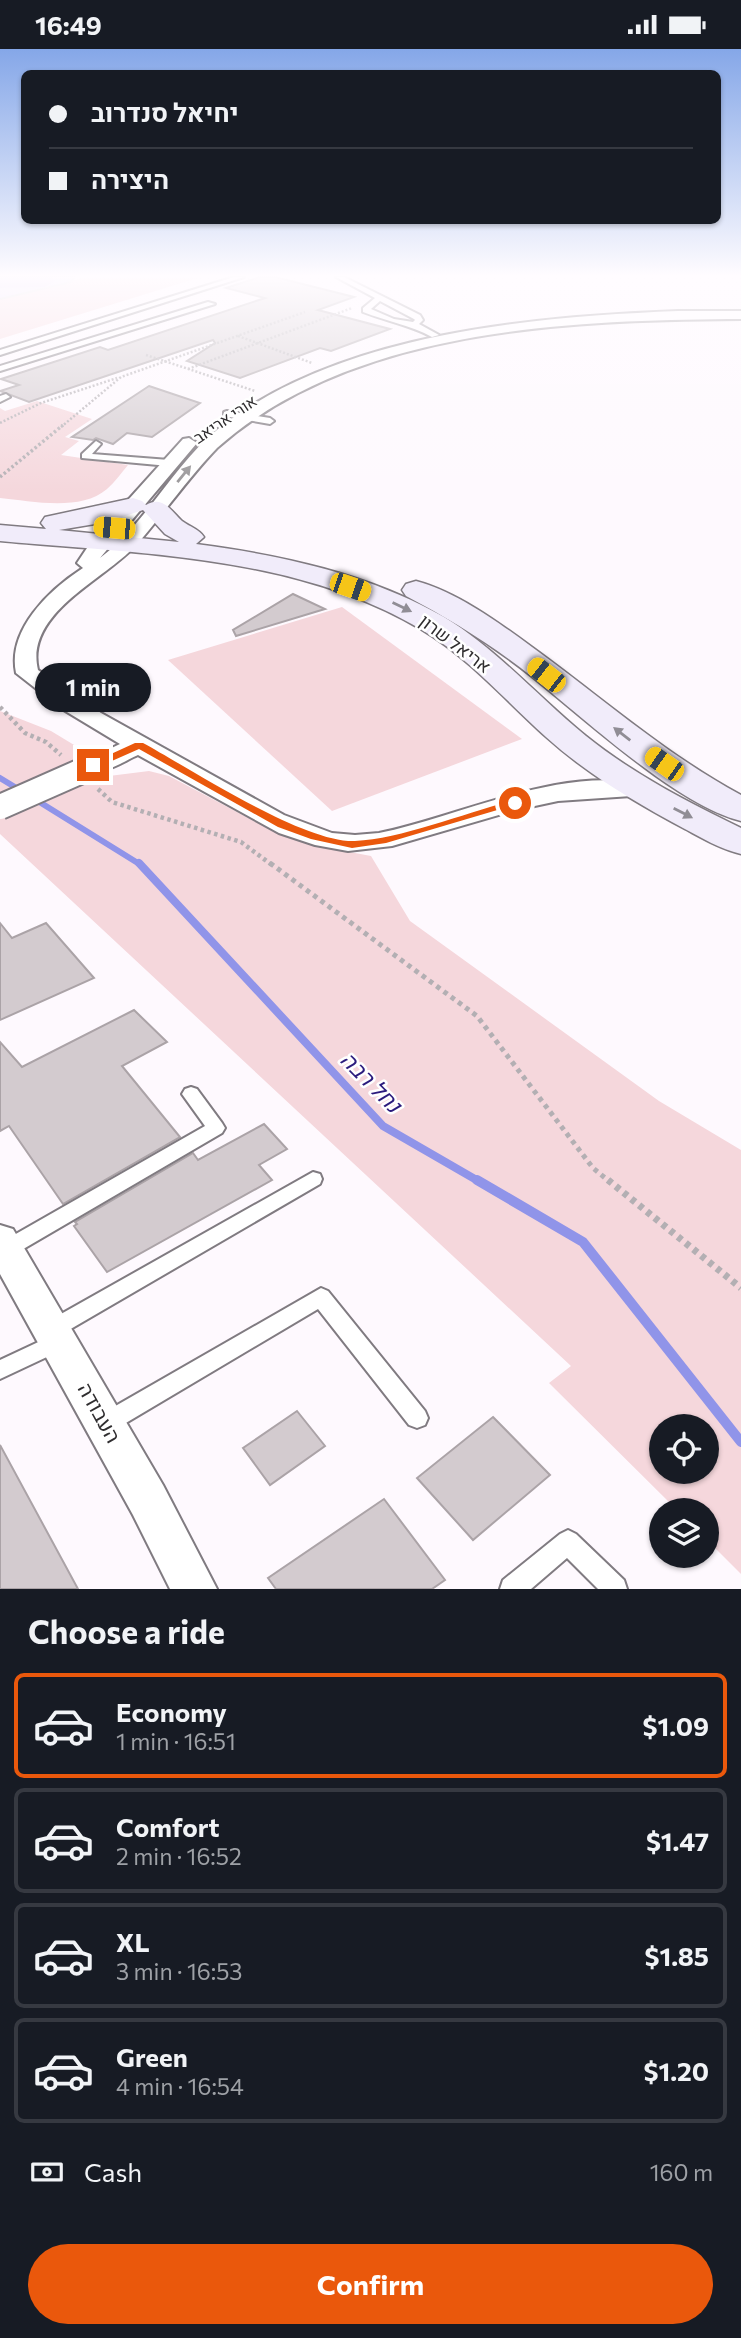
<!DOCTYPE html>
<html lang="en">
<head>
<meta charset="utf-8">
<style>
	body { margin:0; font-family:Commissioner,Heebo,sans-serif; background:#20242c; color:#f1f3f6; height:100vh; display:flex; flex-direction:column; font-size:26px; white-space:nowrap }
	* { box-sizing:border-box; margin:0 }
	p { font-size:23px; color:#9ea1a6 }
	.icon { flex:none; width:38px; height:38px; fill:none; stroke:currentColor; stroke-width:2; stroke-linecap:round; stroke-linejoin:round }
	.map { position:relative; height:1540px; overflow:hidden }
	.drawer { display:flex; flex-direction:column; background:#171b24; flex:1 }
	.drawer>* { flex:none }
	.guide { position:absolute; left:21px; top:21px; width:700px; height:154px; border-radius:10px; box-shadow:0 2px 5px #0004; display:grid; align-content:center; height:154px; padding:0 28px; background:#171b24 }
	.tools { position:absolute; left:649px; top:1365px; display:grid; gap:14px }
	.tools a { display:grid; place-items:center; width:70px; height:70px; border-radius:50%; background:#171b24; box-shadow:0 2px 5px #0004; font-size:35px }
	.end { position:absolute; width:32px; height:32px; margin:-16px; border:9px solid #ea580c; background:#fff; box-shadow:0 0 0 4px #fff }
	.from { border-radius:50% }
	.bubble { position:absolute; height:49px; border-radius:24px; background:#171b24; box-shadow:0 2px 5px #0004; font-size:23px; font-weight:700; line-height:49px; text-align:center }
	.car { position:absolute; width:21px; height:42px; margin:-21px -10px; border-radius:9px; box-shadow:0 0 5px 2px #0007; background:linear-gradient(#f5c518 24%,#345 0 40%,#f5c518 0 76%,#345 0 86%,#f5c518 0) }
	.guide b { display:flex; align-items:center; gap:24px; height:66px; font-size:26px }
	.guide b+b { border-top:2px solid #363941 }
	.guide i { width:18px; height:18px; background:#f1f3f6 }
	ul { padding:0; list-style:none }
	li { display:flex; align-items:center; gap:21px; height:105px; margin:0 14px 10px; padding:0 14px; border:4px solid #363941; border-radius:10px }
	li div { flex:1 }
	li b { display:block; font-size:26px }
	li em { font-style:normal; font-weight:700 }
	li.selected { border-color:#ea580c }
	li>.icon { width:63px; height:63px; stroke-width:1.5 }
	h2 { padding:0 28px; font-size:32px; line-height:84px }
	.pay { display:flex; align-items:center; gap:18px; height:77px; padding:0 28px; font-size:26px }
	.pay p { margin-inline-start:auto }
	.button { display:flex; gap:14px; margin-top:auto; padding:14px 28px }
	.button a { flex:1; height:80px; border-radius:42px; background:#ea580c; color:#fff; font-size:28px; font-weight:700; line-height:80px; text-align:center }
	.status { display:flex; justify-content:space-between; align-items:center; height:49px; padding:0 35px; background:#171b24; direction:ltr }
	.status svg { height:19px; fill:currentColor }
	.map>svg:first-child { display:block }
	.green { fill:#f5d7dc; fill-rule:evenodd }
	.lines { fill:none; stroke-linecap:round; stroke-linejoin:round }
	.stream-far2 { stroke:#9094e9; stroke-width:6 }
	.stream-far1 { stroke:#9094e9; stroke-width:8 }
	.stream { stroke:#9094e9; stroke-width:10 }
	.building { fill:#d3cbcf; stroke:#aba3a7; stroke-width:2 }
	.lane-casing { stroke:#807b81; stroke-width:4 }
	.street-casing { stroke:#807b81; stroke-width:4 }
	.secondary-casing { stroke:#807b81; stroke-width:3 }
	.primary-casing { stroke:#d6d5d6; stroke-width:4 }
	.highway-casing { stroke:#d6d5d6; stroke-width:4 }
	.path-far4 { stroke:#b3afb3; stroke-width:2.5; stroke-dasharray:2 2; stroke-linecap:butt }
	.path-far3 { stroke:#b3afb3; stroke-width:3.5; stroke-dasharray:2.5 2.5; stroke-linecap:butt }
	.path-far2 { stroke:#b3afb3; stroke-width:4.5; stroke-dasharray:3.5 3.5; stroke-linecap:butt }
	.path-far1 { stroke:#b3afb3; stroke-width:5; stroke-dasharray:4.5 4.5; stroke-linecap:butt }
	.path { stroke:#b3afb3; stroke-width:7; stroke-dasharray:5 5; stroke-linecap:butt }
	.lane { fill:#fff; fill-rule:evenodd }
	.street { fill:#fff; fill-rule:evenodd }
	.secondary { fill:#f1ecfa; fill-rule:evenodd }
	.primary { fill:#e3d8f6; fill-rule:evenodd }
	.highway { fill:#d1bef0; fill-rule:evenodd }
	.street-bridge-casing { stroke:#807b81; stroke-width:28; stroke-linecap:butt }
	.street-bridge { stroke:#fff; stroke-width:24 }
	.oneway { fill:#989698 }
	.oneway2 { fill:#908d95 }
	.route { fill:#ea580c }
	.labels { text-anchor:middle; stroke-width:5; stroke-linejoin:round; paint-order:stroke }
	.far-street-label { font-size:16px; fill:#302e30; stroke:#fff }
	.street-label { font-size:18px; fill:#302e30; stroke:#fff }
	.near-street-label { font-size:21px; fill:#302e30; stroke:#fff }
	.near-water-label { font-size:23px; font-style:italic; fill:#2b1b7d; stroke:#fff }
</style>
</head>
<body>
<div class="status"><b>16:49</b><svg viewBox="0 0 49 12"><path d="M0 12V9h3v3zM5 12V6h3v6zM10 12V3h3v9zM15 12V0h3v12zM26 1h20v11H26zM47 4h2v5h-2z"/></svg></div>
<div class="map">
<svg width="741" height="1540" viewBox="0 0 741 1540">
	<rect width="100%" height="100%" fill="#fef9fe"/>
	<g class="green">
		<polygon points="87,228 201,228 0,290 0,248"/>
		<path d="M37 352 92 370 65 388 79 392 61 406 128 416C121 424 115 433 107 440 80 463 32 452 0 449V359L5 362Z"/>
		<polygon points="342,558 522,690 332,762 168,611"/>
		<polygon points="0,662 51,682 89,705 0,749"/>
		<path d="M149 722 169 727 277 784 307 795 371 807 410 872 659 1052 741 1101V1525L707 1491V1461H677L549 1334 571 1317 0 785V769L93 729ZM662 1377H707V1423H662Z"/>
	</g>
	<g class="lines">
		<g class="stream-far2">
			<polyline points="0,729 23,743"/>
			<polyline points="33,749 141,816"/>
		</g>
		<polyline class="stream-far1" points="139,814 383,1077 480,1133"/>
		<polyline class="stream" points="477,1131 583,1193 741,1393"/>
	</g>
	<g class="building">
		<polygon points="260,228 275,228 354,248 318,261 390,280 331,302 320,299 240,329 187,312 215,294 213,291 29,353 0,342 19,336 1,330 100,298 108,301 265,249 226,239"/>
		<polygon points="149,337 200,354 152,388 127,384 113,395 96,389 93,391 72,388"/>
		<polygon points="293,545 325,560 236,587 233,581"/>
		<polygon points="0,874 12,889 46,874 94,929 0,971"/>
		<polygon points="134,961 167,993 122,1017 180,1088 63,1155 9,1077 0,1082 0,993 22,1018"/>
		<polygon points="264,1075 287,1100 259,1116 272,1131 107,1223 74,1177 77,1175 75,1173 193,1104 198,1111"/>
		<polygon points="297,1362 325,1397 270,1436 243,1399"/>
		<polygon points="493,1368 550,1426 473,1491 417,1429"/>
		<polygon points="0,1396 78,1540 0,1540"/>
		<polygon points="384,1450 445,1531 432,1540 276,1540 268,1529"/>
	</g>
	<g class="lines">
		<g class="lane-casing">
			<g id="lane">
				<polygon points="234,228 244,228 0,306 0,301"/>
				<path d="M336 228H344L420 266 423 271 419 275 439 286 432 288C410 276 386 272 363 263V259L375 249ZM380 252 414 270 415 271 413 273 394 270 371 260Z"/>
				<polygon points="208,253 215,255 0,322 0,317"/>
				<polygon points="6,345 10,348 0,353 0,347"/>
				<polygon points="227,362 270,369 274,372 270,375 224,367 224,363"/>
				<polygon points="96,392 101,395 92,405 169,411 174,414 169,417 82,409 82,405"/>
				<polygon points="191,1038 197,1040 222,1074 225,1079 222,1084 13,1206 6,1208 0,1206 0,1194 205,1077 182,1045 185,1040"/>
				<polygon points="313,1123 320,1125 322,1130 320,1135 62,1285 66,1287 69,1293 66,1299 0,1330 0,1311 49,1288 45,1286 42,1280 45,1274"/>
				<polygon points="321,1239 328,1242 425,1362 428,1369 425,1376 417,1379 409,1376 318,1260 114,1381 106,1384 98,1381 95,1374 98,1367"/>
				<polygon points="568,1481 576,1485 624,1531 627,1540 598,1540 567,1509 531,1540 500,1540 503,1531 560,1485"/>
			</g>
		</g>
		<g class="street-casing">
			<g id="street">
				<path d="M678 262H741V270C569 271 352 279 217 399 188 429 165 463 138 494 107 530 24 563 38 621L101 664 284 766 332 784 355 786 379 784C460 768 562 715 646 736L650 741 646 746 558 752 516 761 392 797 348 802 315 796 279 784 138 706C122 713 103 727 84 722L81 717 84 712 120 695 62 660 16 624C7 581 49 541 83 519L77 514 93 490 183 390 189 389 197 394 100 509C147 474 173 416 218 380 339 284 530 268 678 262Z"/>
				<polygon points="0,1176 13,1180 163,1436 217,1540 170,1540 133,1466 0,1225"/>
			</g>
		</g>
		<g class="secondary-casing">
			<g id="secondary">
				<path d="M133 449 142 452 146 456C163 446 170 461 182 472 190 478 199 480 204 488L196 495C281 506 369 525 444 568 497 600 538 648 586 687 633 725 688 753 741 779V805C720 800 702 789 683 779 635 753 587 725 546 688 506 652 469 609 422 581 297 506 141 505 0 492V476L46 480 41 474 45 468ZM143 461 165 485 179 493 59 481 107 473Z"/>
				<path d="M416 532C457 543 498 573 532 598 601 648 665 705 741 746V772C677 756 585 670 531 627 492 596 450 570 406 547L402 541 406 535Z"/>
			</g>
		</g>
		<g class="primary-casing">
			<polygon id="primary" points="40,228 73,228 71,232 0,249 0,237"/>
		</g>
		<g class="highway-casing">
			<polygon id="highway" points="0,228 52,228 55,232 45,238 0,239"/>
		</g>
		<g class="path-far4">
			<polyline points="238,287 312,314"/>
			<polyline points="146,306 255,342"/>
			<polyline points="188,320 352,259"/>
			<polyline points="0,374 41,354 117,329"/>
			<polyline points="61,378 121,328 305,263"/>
		</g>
		<polyline class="path-far3" points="0,428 63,376"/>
		<g class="path-far2">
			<polyline points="0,658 25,684 46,693 61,706"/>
			<polyline points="98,740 112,753 241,793 272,816"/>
		</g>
		<polyline class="path-far1" points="270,814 477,967 593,1119 610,1133"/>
		<polyline class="path" points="608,1131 741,1239"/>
		<use href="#lane" class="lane"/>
		<use href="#street" class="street"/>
		<use href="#secondary" class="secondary"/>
		<use href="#primary" class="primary"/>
		<use href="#highway" class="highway"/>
		<g class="street-bridge-casing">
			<polyline id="street-bridge" points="0,758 93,717"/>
		</g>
		<use href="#street-bridge" class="street-bridge"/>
	</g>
	<defs><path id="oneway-solid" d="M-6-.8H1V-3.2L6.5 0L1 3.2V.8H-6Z" transform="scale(1.75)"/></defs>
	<use class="oneway" href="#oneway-solid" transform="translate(184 425) rotate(-51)"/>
	<g class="oneway2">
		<use href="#oneway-solid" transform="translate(402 558) rotate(26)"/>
		<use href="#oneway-solid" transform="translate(622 685) rotate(-142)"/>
		<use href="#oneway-solid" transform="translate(683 764) rotate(27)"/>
	</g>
	<linearGradient id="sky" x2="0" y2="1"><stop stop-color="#85a7e8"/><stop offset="0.51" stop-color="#fffcff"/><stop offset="1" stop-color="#fffcff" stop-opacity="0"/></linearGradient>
	<rect width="741" height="444" fill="url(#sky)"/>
	<path class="route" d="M135 694H143C191 720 303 794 355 792 402 790 467 763 515 751L521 754 386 794 352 799 311 790 278 778 139 700 96 719 87 716Z"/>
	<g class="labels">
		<g class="far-street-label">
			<text transform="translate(225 370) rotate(-34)" y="6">אורי אריאב</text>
		</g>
		<g class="street-label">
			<text transform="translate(455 595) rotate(37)" y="6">אריאל שרון</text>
		</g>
		<g class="near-street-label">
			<text transform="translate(99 1364) rotate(61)" y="7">העבודה</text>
		</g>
		<g class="near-water-label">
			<text transform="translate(371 1033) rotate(45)" y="8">נחל רבה</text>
		</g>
	</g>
</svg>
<div class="tools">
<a><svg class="icon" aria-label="locate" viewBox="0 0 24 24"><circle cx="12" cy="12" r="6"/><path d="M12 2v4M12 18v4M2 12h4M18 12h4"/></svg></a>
<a><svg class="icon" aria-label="layers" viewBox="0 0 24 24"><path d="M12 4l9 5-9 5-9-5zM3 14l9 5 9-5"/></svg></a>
</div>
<i class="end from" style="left:515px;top:754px"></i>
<i class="end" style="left:93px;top:716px"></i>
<div class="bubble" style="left:35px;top:614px;width:116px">1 min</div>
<i class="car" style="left:114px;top:479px;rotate:275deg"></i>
<i class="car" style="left:350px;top:538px;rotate:109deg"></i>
<i class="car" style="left:546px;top:626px;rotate:308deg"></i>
<i class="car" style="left:664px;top:715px;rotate:305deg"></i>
<div class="guide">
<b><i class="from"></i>יחיאל סנדרוב</b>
<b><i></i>היצירה</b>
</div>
</div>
<section class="drawer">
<h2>Choose a ride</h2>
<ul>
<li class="selected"><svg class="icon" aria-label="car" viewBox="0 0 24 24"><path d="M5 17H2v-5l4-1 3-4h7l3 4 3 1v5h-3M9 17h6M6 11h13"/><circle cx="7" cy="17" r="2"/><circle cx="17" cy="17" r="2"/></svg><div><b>Economy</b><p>1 min · 16:51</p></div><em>$1.09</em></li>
<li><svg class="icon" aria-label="car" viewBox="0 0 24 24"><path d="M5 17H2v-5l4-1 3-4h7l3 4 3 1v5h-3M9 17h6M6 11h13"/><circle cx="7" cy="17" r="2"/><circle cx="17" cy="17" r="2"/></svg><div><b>Comfort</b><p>2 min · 16:52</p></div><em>$1.47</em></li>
<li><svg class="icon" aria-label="car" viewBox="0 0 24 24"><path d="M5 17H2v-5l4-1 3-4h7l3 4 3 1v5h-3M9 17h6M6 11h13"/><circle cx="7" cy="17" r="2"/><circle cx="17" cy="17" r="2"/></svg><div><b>XL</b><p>3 min · 16:53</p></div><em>$1.85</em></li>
<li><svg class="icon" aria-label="car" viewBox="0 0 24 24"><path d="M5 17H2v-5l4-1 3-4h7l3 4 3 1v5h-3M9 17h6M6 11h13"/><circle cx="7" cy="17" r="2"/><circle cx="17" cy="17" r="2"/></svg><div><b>Green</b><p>4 min · 16:54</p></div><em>$1.20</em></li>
</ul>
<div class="pay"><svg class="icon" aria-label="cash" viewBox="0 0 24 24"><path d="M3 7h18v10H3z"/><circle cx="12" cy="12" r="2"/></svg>Cash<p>160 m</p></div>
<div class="button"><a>Confirm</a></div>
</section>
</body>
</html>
